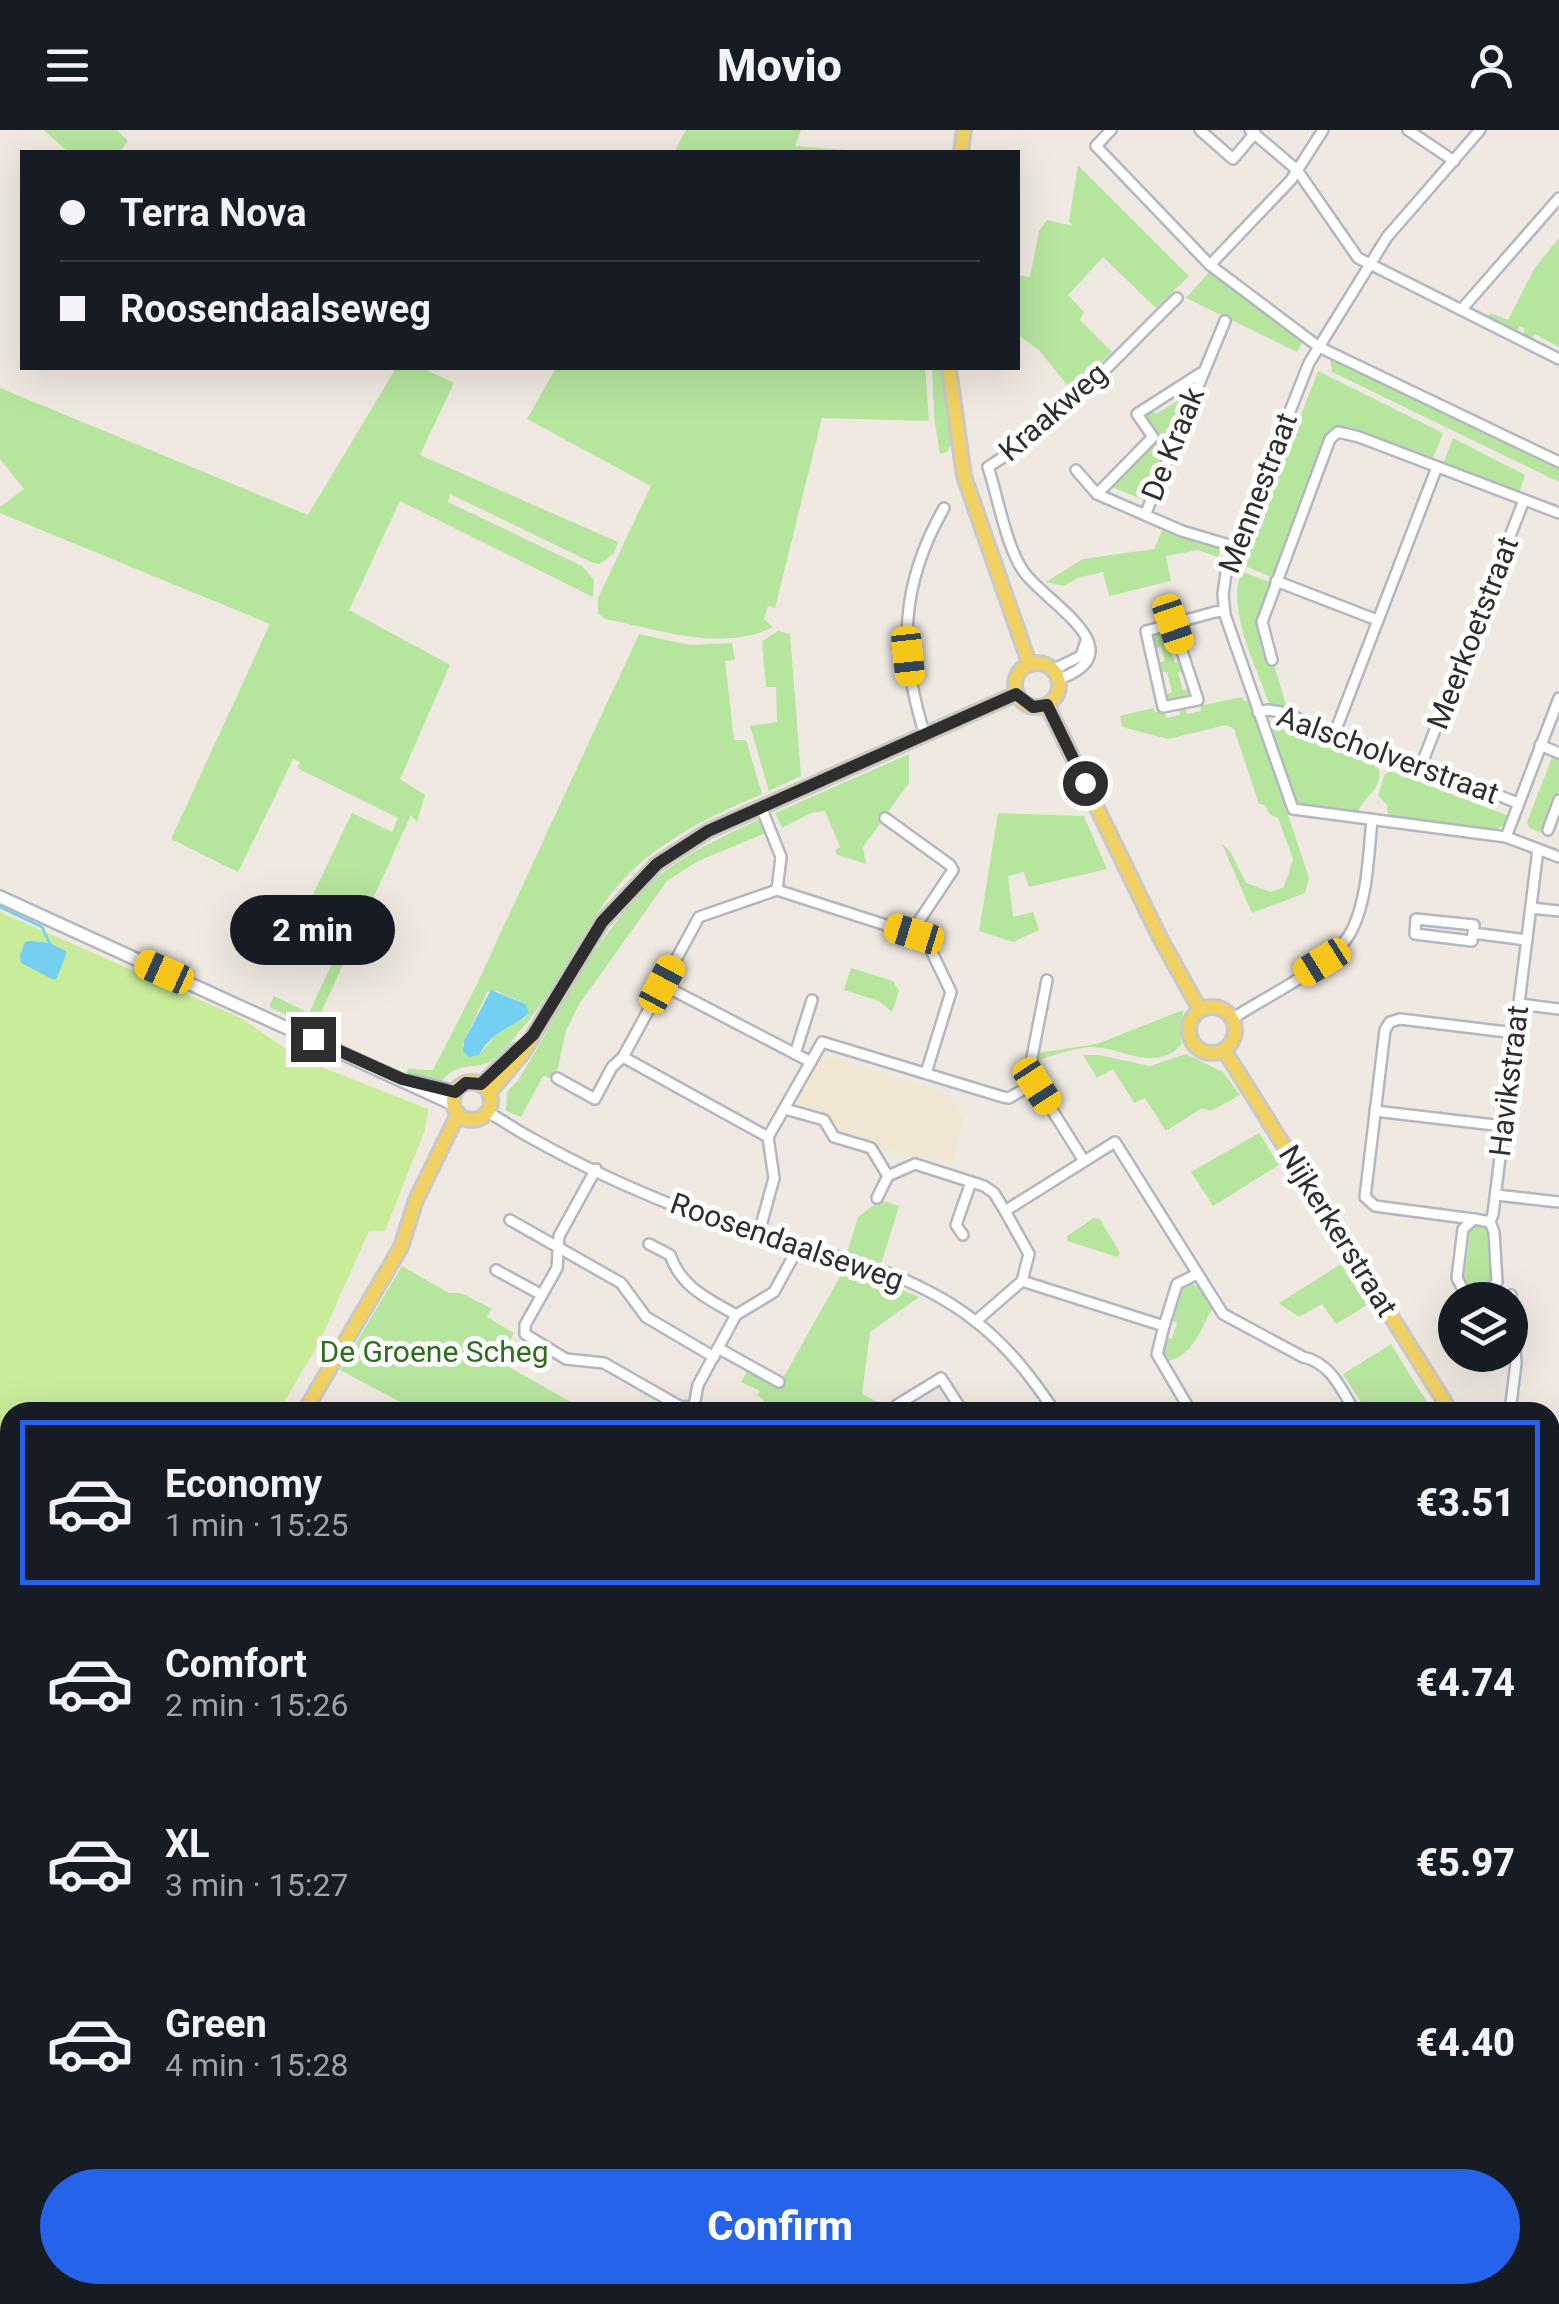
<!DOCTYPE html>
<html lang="en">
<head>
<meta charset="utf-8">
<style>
	body { margin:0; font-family:Roboto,sans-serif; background:#242831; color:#f1f3f6; height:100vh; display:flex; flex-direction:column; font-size:38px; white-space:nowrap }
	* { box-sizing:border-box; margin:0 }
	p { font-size:32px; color:#9ea1a6 }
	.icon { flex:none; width:55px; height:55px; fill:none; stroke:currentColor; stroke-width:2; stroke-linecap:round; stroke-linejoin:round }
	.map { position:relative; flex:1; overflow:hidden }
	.side { position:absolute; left:0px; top:1272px; width:1560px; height:902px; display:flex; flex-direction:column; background:#171b24; border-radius:30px 30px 0 0; box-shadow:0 10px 40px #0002 }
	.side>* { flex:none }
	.banner { position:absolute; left:20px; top:20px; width:1000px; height:220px; border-radius:0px; box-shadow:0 10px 40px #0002; display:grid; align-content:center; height:220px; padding:0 40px; background:#171b24 }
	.fabs { position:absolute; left:1438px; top:1152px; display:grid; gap:20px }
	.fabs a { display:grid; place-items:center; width:90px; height:90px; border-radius:50%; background:#171b24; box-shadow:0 10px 40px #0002; font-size:50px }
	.end { position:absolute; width:45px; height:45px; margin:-22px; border:12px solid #2e2e2e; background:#fff; box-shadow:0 0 0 5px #fff }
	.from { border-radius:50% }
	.bubble { position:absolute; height:70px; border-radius:35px; background:#171b24; box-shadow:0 10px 40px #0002; font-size:32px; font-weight:800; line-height:70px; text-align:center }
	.car { position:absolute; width:30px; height:60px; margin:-30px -15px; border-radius:12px; box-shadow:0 0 8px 2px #0007; background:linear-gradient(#f5c518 24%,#345 0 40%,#f5c518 0 76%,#345 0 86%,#f5c518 0) }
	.banner b { display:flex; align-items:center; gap:35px; height:95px; font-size:38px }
	.banner b+b { border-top:2px solid #363941 }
	.banner i { width:25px; height:25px; background:#f1f3f6 }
	ul { padding:18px 0 0; list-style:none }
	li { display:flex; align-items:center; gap:30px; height:165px; margin:0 20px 15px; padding:0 20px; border:5px solid transparent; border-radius:0px }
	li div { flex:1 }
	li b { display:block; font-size:38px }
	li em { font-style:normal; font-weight:800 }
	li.on { border-color:#2563eb }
	li>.icon { width:90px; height:90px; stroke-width:1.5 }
	.action { display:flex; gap:20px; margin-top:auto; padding:20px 40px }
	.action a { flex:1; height:115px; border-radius:60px; background:#2563eb; color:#fff; font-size:40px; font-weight:800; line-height:115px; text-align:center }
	header { display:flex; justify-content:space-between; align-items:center; height:130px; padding:0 40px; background:#171b24; font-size:45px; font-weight:800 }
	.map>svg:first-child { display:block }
	.industrial { fill:#e3e1e8 }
	.education { fill:#f0e6d1 }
	.green { fill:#b6e59e; fill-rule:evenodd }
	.cemetery { fill:#c8d9b8 }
	.pitch { fill:#c9ec9a }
	.water { fill:#75cff0 }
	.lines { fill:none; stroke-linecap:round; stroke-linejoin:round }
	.stream { stroke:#75cff0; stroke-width:2.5 }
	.street-casing { stroke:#b4b7c1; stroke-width:14 }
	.secondary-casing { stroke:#b4b7c1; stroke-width:16 }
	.primary-casing { stroke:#c9c9c9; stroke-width:18 }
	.street { stroke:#fff; stroke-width:9 }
	.secondary { stroke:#fff; stroke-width:11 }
	.primary { stroke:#f2d163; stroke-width:12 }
	.route { stroke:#2e2e2e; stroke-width:12 }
	.labels { text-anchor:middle; stroke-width:10; stroke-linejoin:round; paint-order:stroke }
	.street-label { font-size:30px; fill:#2e2e2e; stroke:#fff }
	.park-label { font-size:30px; fill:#2c6e1b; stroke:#fff }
</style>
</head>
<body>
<header><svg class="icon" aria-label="menu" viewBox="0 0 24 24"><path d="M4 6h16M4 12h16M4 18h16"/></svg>Movio<svg class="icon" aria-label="person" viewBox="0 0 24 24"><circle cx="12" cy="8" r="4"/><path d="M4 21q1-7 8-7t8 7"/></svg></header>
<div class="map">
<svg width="1559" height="2174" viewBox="0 0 1559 2174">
	<rect width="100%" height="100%" fill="#efe9e1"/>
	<polygon class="industrial" points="0,1469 10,1478 10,1764 0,1780"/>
	<g class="education">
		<polygon points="822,925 948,964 963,988 952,1035 925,1026 918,1029 838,1004 828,986 799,977 797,970"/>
		<polygon points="10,1822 10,1937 0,1937 0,1840"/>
	</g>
	<g class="green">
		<polygon points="44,0 117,0 128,11 120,22 68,22"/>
		<polygon points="686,0 801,0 795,16 873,22 674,22"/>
		<polygon points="1078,35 1189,146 1156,178 1103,127 1068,165 1084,182 1080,190 1112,222 1072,261 1039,220 1018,205 1018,145 1030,147 1039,101 1047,90 1073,96 1069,91"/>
		<polygon points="1559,108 1559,217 1535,204 1531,210 1522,206 1525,199 1520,196 1516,203 1488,189 1490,183 1508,190 1534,139"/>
		<polygon points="1209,142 1302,212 1297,222 1186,168"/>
		<polygon points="1330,229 1559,337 1559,352 1332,242"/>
		<polygon points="396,238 422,238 454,253 420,325 618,412 614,423 600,434 593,433 450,364 448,372 582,436 594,450 593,467 400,371 349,480 450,535 400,649 425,665 417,692 411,685 314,898 269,877 274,866 309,883 335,827 300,811 309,773 352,683 392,702 398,688 297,638 300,632 293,629 238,742 171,709 270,494 0,383 0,377 24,359 0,329 0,258 308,385"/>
		<path d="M556 238H925L929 291 822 288 775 478 768 476 764 489 773 497C723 523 657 499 605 489L598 483V468L651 356 527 289Z"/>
		<polygon points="932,238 943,238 952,313 947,322 940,324 934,286"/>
		<polygon points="1318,241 1443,303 1432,330 1348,298 1331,300 1273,448 1243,435"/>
		<polygon points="1183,259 1189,259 1189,264 1168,319 1143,286 1151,279 1156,284 1179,270 1176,263"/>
		<polygon points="1157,308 1166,322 1146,371 1112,357"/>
		<polygon points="1453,308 1525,345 1519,363 1443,334"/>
		<polygon points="1163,398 1222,416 1218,427 1198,420 1166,426 1171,451 1109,466 1103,442 1077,448 1064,456 1046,452 1083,429 1154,419"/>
		<path d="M1246 443 1272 453 1258 491 1270 531H1273L1286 575 1284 579 1269 573C1257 539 1225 476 1242 442Z"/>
		<polygon points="1163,500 1170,502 1176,513 1169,516 1175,533 1182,531 1185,540 1178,543 1183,560 1191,558 1188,567 1176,571 1166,568 1165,565 1172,562 1167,542 1159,543 1157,533 1165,531 1161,517 1154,518 1154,503"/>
		<polygon points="778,501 790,504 801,646 769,661 750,596 777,592 776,557 766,557 762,511"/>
		<path d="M639 504 690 515 732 513 735 530 725 531 734 610H746L762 664C701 690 641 719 602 776 573 817 552 866 518 903 511 912 501 924 491 931 475 941 458 929 440 953L405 943 408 939 433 940 477 854ZM497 861 525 874V888L500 900 479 925 462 916 487 862Z"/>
		<polygon points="1242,567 1244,571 1250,571 1309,748 1305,763 1252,783 1222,714 1230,721 1246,753 1271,762 1284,757 1293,729 1278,688 1269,684 1265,675 1259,674 1234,599 1226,595 1168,609 1122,597 1120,586 1153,578 1155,582 1164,581 1166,588 1180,585 1179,578 1185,577 1187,584 1201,581 1200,573 1204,575"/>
		<path d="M1268 590 1281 599 1378 636C1385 662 1361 665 1358 684L1296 675Z"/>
		<polygon points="909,624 909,653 863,717 866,734 837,725 835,720 840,717 825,681 811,683 782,698 775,683"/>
		<polygon points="1553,625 1559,627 1559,661 1540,703 1529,697 1527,692"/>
		<polygon points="1390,641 1509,686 1506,694 1493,701 1388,688 1387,675 1378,665 1385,644"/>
		<polygon points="998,683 1084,686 1107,739 1029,757 1024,742 1008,746 1013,787 1033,782 1039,800 1013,812 979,801"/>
		<path d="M760 689 768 702 698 731 667 751 580 873 566 900 558 938 551 948 543 946 521 987 506 981 507 962 519 949C561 880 602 792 665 741 694 719 728 704 760 689Z"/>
		<polygon points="851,838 893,851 899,861 892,882 879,871 844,860"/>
		<path d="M1183 880 1181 915C1154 944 1121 916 1090 917 1072 918 1053 926 1035 931L1037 923 1097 914Z"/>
		<polygon points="1186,924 1223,942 1240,965 1211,981 1202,978 1166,1001 1145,968 1134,973 1113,939 1097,948 1083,925 1099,925 1150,936"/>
		<polygon points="1259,1003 1279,1035 1213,1076 1191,1042"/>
		<polygon points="880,1070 899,1076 881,1134 847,1123 858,1087"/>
		<polygon points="1094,1088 1100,1089 1120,1123 1117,1127 1067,1111 1067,1106"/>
		<polygon points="1475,1092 1483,1093 1490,1101 1487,1105 1493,1153 1485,1161 1467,1159 1461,1152 1464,1149 1470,1103 1467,1099"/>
		<polygon points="1341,1134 1367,1175 1336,1194 1322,1174 1299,1187 1279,1173"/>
		<polygon points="402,1136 449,1163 461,1163 492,1179 487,1187 514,1203 499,1231 588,1282 419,1282 340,1240"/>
		<polygon points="846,1136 919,1167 870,1202 862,1264 881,1274 867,1282 765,1282 766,1280 761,1276 764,1270 757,1265 760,1261 741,1252 749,1238 779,1255"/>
		<path d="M1190 1153 1198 1157 1212 1179C1201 1199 1191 1229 1166 1231L1160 1224 1165 1207 1172 1209 1177 1193 1171 1190 1180 1159Z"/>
		<polygon points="1391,1214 1433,1282 1367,1282 1343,1244"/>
	</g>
	<polygon class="cemetery" points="1124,2165 1278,2165 1274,2174 1121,2174"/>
	<polygon class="pitch" points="0,782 241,888 301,929 428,979 425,1000 385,1101 369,1101 319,1213 278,1282 10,1282 10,1430 0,1420"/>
	<g class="water">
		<polygon points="30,811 50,813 67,822 57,848 54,850 21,833 20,825 25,812"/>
		<path d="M491 860 525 874 529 882C517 898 495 896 479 925L469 927 463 921 464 911Z"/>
	</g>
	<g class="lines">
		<g class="stream">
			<polyline points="0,777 42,797 50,814"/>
			<polyline points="107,822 174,853"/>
		</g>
		<g class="street-casing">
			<g id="street">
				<polyline points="1111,0 1096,16 1210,135 1319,217 1559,332"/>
				<polyline points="1200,0 1233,29 1255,3"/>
				<polyline points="1250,0 1297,40 1358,128 1559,229"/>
				<polyline points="1408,0 1454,31"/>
				<polyline points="1480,0 1387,107 1309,233 1226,443 1223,464 1225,485 1293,679 1506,707 1559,727"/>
				<polyline points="1210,135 1291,50 1323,0"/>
				<polyline points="1461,180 1559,68"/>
				<polyline points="1076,340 1097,364 1145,385 1225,191"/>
				<polyline points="1097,364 1153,307 1137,284 1201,243"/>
				<polyline points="1145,385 1182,401 1236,417"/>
				<polyline points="1276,451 1377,490"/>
				<polyline points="1173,494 1198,570 1163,577 1146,501 1215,482 1224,481"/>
				<polyline points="1272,530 1262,492 1330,309 1338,302 1359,307 1559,383"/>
				<polyline points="1054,539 1081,526 1086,511"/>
				<path d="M1059 549C1137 521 1046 473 1024 442 1006 417 998 367 988 337 1059 293 1117 226 1177 168"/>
				<polyline points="1258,582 1268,580 1281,582 1518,673"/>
				<polyline points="1335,602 1437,337"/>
				<path d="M925 605C898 521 900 455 944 378"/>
				<polyline points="1540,615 1559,623"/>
				<polyline points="1421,636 1524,370"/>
				<polyline points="761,677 781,727 777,760 920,806 927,812 951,862 926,943"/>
				<polyline points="885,688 950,735 953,740 917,794 914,804"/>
				<polyline points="1548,700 1559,670"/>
				<polyline points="1506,707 1559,568"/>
				<polyline points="1531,778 1559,781"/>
				<polyline points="1473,803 1472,811 1415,804 1416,789 1474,795 1473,803 1527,810"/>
				<polyline points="661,854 811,932"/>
				<polyline points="1519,874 1559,879"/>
				<path d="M1232 889C1266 866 1334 836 1352 800 1368 767 1368 727 1372 691"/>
				<polyline points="795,924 812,870"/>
				<polyline points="557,948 595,969 612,937 623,927"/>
				<polyline points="1027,953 1047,850"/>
				<polyline points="785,979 824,990 834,1007 871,1018 888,1046"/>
				<polyline points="1375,981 1503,996"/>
				<path d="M487 982C503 990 517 1001 533 1009 581 1036 634 1060 685 1080 780 1118 893 1126 975 1191 1008 1216 1032 1248 1055 1282"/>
				<polyline points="768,1007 623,927 699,787 777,760"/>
				<polyline points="596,1039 559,1106 557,1138 525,1195 525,1204 566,1229 604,1233 681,1277 694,1276 698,1255 736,1185 774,1162 799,1116"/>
				<polyline points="1496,1065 1559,1072"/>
				<polyline points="877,1068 888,1046 915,1034 984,1056 994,1063 1005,1081"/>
				<polyline points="1473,1089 1375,1076 1365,1067 1385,900 1390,892 1400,889 1515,903"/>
				<polyline points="510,1090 621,1153 646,1187 714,1227"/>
				<polyline points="1490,1092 1474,1089 1463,1099 1457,1148 1464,1161 1487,1164 1497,1152 1494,1102 1490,1092 1493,1084 1538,719"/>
				<polyline points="759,1103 774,1048 768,1007 822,912 1003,967 1009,968 1026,958 1027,953 1037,956 1084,1031"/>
				<polyline points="963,1105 956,1095 971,1052"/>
				<path d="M649 1114 670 1125C682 1158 707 1168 736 1185"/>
				<polyline points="496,1140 542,1165"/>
				<polyline points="1022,1151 1164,1196 1177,1154 1197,1144"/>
				<path d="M976 1191 1022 1151 1029 1124 1005 1081 1115 1012 1223 1184 1303 1227C1331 1233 1341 1259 1355 1282"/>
				<polyline points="1164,1196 1157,1224 1191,1282"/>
				<polyline points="718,1218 779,1252"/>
				<polyline points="897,1275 941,1248 963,1282"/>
				<polyline points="1510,1282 1516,1233 1511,1165"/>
				<polyline points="1550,1302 1559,1304"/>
				<polyline points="0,1447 10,1457"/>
				<polyline points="0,1557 10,1565"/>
				<polyline points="1550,1658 1559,1657"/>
				<polyline points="1550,1756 1559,1741"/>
				<polyline points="0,1764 10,1748"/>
				<polyline points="0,1827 6,1812"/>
				<polyline points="1550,2007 1559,2008"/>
				<polyline points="709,2165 724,2174"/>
				<polyline points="862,2165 879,2174"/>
				<polyline points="1027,2165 1041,2174"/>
				<polyline points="1548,2165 1550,2174"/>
				<polyline points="206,2174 206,2165"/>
				<polyline points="423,2174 426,2165"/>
				<polyline points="604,2174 607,2165"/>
				<polyline points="845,2174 849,2165"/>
				<polyline points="1500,2174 1503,2165"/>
			</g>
		</g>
		<g class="secondary-casing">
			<g id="secondary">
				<polyline points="0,767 453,974"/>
				<polyline points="411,951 455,962"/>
				<polyline points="1550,1530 1559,1522"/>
				<polyline points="1550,1543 1559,1536"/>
				<polyline points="1085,2174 1093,2165"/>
				<polyline points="1104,2174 1110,2165"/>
			</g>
		</g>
		<g class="primary-casing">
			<g id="primary">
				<polyline points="961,22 964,0"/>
				<polyline points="949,238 964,346 1029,533"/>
				<circle cx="1037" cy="555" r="22"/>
				<polyline points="1047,575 1160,808 1200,880"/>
				<circle cx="1212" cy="900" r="23"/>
				<polyline points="1224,920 1451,1282"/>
				<circle cx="472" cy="971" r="19"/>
				<polyline points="481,955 517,920"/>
				<polyline points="489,963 522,924 602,792 657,734 708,701 1016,564"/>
				<polyline points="304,1282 401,1117 416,1070 458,984"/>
				<polyline points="1550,1443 1559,1463"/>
				<polyline points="0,1797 8,1780"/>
			</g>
		</g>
		<use href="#street" class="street"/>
		<use href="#secondary" class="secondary"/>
		<use href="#primary" class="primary"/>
	</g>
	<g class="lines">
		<polyline class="route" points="313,909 402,949 455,962 466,953 481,954 533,905 602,792 657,734 708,701 1016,564 1033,577 1047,575 1085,653"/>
	</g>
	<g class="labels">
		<g class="street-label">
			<text transform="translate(1053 282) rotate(-41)" y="10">Kraakweg</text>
			<text transform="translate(1173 314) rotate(-68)" y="10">De Kraak</text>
			<text transform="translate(1258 363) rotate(-69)" y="10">Mennestraat</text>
			<text transform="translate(1473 503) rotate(-69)" y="10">Meerkoetstraat</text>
			<text transform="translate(1388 625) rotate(20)" y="10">Aalscholverstraat</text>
			<text transform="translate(1509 951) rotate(-83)" y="10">Havikstraat</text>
			<text transform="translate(1338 1101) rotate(58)" y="10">Nijkerkerstraat</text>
			<text transform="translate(787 1112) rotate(19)" y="10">Roosendaalseweg</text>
		</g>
		<g class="park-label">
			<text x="434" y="1232">De Groene Scheg</text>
		</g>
	</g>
</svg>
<div class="fabs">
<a><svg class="icon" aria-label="layers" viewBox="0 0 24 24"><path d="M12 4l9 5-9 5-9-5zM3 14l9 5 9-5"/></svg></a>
</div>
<i class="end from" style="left:1085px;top:653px"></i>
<i class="end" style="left:313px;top:909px"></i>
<div class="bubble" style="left:230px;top:765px;width:165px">2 min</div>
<i class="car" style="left:1173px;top:494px;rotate:161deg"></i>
<i class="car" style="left:908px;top:526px;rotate:174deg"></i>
<i class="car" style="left:914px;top:804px;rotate:287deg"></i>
<i class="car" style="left:1322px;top:832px;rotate:238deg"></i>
<i class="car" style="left:164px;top:842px;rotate:294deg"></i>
<i class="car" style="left:662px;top:854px;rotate:28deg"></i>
<i class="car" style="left:1037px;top:956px;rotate:147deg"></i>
<div class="banner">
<b><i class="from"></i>Terra Nova</b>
<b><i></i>Roosendaalseweg</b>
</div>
<section class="side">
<ul>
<li class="on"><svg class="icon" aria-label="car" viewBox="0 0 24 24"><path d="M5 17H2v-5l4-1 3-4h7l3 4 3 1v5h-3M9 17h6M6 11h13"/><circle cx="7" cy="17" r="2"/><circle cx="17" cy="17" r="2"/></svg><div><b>Economy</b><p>1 min · 15:25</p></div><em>€3.51</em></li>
<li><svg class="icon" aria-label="car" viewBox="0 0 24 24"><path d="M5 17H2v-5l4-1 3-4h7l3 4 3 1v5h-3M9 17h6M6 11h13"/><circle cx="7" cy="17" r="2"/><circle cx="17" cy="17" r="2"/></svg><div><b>Comfort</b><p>2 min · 15:26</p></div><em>€4.74</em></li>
<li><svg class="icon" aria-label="car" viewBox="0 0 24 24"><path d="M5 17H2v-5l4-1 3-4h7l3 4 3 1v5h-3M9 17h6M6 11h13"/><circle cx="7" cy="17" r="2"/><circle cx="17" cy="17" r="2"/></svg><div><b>XL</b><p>3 min · 15:27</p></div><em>€5.97</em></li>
<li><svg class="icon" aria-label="car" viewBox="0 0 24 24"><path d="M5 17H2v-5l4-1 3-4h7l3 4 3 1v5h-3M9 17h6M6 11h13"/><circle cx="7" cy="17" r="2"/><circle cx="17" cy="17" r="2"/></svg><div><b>Green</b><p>4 min · 15:28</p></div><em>€4.40</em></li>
</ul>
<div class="action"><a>Confirm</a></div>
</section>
</div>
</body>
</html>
